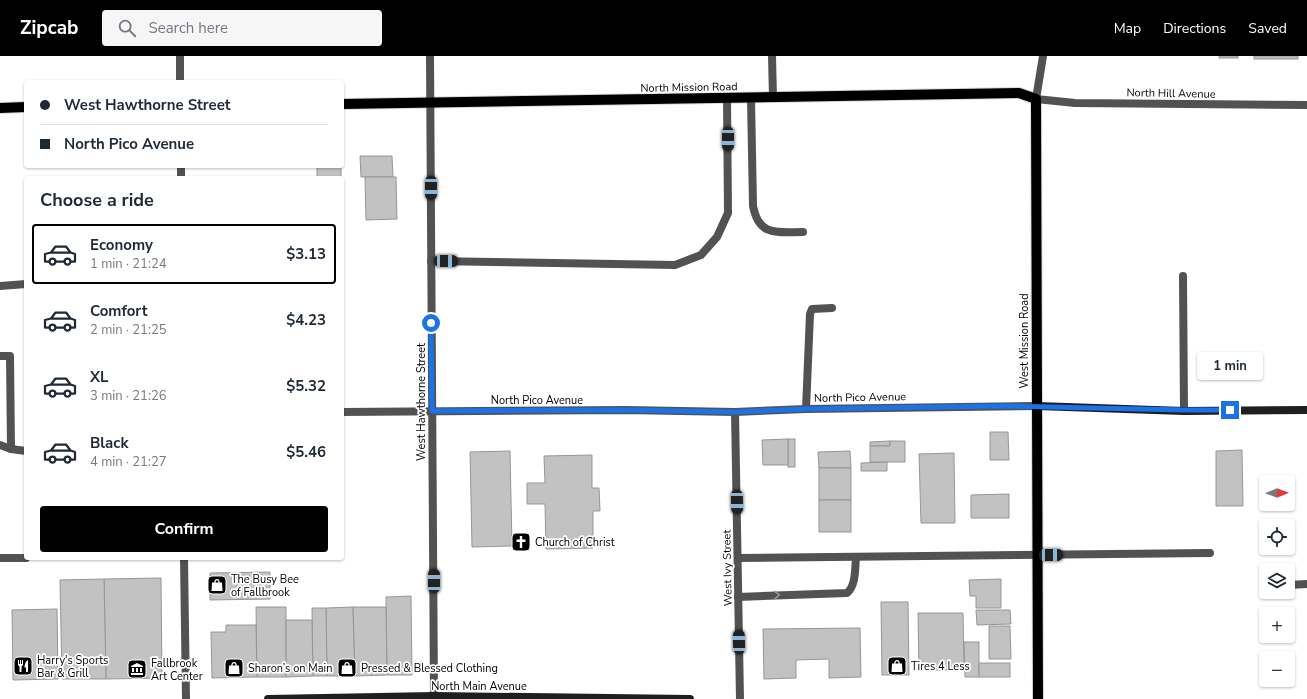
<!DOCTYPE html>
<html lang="en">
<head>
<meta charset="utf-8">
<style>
	body { margin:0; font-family:"Nunito Sans",sans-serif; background:#f6f6f7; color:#1f2937; height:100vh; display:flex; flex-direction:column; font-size:15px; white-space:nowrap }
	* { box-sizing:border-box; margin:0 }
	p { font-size:13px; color:#747a83 }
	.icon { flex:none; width:22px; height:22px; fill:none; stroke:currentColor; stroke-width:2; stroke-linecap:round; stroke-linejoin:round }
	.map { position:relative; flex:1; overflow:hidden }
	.sheet { position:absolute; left:24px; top:120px; width:320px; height:384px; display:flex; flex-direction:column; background:#fff; border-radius:4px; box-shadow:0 1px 3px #0004 }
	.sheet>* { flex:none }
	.hud { position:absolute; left:24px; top:24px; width:320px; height:88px; border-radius:4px; box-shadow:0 1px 3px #0004; display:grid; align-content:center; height:88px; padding:0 16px; background:#fff }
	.needle { width:26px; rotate:89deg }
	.tools { position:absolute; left:1259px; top:419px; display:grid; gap:8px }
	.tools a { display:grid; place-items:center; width:36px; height:36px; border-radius:4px; background:#fff; box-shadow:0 1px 3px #0004; font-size:20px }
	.end { position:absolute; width:18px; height:18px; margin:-9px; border:5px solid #1a73e8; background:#fff; box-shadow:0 0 0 2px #fff }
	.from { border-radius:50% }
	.bubble { position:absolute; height:28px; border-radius:4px; background:#fff; box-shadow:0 1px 3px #0004; font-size:13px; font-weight:700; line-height:28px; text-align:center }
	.car { position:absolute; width:12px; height:24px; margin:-12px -6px; border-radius:5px; box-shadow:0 0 3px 1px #0007; background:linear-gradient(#222 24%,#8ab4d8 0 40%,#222 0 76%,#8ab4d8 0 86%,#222 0) }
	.hud b { display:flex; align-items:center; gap:14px; height:38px; font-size:15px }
	.hud b+b { border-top:1px solid #e0e1e3 }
	.hud i { width:10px; height:10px; background:#1f2937 }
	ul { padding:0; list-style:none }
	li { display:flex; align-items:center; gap:12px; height:60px; margin:0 8px 6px; padding:0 8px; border:2px solid transparent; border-radius:4px }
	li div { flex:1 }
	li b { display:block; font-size:15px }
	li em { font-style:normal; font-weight:700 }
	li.on { border-color:#000 }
	li>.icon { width:36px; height:36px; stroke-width:1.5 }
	h2 { padding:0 16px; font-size:18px; line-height:48px }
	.action { display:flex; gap:8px; margin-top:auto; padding:8px 16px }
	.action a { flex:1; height:46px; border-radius:4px; background:#000; color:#fff; font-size:16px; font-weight:700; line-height:46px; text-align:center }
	header { display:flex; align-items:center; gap:24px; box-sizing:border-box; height:56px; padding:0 20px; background:#000; color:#fff }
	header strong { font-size:19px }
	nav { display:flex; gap:22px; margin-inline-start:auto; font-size:14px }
	.search { width:280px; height:36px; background:#f6f6f7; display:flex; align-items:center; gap:10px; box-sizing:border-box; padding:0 14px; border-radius:4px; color:#747a83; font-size:15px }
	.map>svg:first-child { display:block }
	.building { fill:#c2c2c2; stroke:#969696 }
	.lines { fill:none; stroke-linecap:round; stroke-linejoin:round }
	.primary-casing { stroke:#dbdbdb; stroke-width:12 }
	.service { stroke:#525252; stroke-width:8 }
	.minor { stroke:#525252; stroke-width:8 }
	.tertiary { stroke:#525252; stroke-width:8 }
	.secondary { stroke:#1f1f1f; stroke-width:8 }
	.primary { stroke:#000; stroke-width:10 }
	.oneway { stroke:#979797 }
	.route { stroke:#1a73e8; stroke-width:5 }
	.labels { text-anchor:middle; stroke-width:3.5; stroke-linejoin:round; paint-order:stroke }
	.street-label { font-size:11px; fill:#000; stroke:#fff }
	.poi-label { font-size:11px; fill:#000; stroke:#fff; text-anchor:start }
</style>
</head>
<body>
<header>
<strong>Zipcab</strong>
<div class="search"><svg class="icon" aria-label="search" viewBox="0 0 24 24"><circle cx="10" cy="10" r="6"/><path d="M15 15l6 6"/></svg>Search here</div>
<nav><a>Map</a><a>Directions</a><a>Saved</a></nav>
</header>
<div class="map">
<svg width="1307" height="643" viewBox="0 0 1307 643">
	<rect width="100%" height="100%" fill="#fff"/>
	<g class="building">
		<rect x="1219" y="0" width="19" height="2"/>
		<rect x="1254" y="0" width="44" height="3"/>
		<polygon points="360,100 392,100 393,121 361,121"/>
		<rect x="317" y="110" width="24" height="12"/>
		<polygon points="365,121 396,121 397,163 366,164"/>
		<polygon points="990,376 1008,376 1009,404 990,404"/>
		<rect x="788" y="383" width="7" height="28"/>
		<polygon points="788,383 788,409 763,409 762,384"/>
		<polygon points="890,385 890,390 870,390 870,386"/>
		<polygon points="890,385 905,385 905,406 870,406 870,390 890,390"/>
		<polygon points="1242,394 1243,450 1216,450 1216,395"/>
		<polygon points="510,395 512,490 472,491 470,396"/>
		<polygon points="850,395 851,412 819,412 818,396"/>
		<polygon points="954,397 955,467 921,467 919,398"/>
		<polygon points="592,399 592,432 599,432 600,455 593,455 593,492 546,493 545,448 527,448 527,427 545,427 544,400"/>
		<polygon points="887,406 887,415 861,415 861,407"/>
		<rect x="819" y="412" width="32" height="32"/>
		<polygon points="1009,438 1009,462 971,462 971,439"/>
		<rect x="819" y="444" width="32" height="32"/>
		<polygon points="270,516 270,543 210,544 210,517"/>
		<polygon points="161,522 162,622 106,623 104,523"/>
		<polygon points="104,523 106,623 62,623 60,524"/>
		<polygon points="1001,523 1001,552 976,552 976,540 970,540 969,524"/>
		<polygon points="411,540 412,619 387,619 386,541"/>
		<polygon points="881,546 908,546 909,619 882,619"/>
		<polygon points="256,551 286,551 286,621 257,621"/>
		<polygon points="353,551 355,620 327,620 326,552"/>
		<polygon points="353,551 386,551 387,619 355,620"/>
		<polygon points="312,552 326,552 327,620 313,620"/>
		<polygon points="57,553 58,623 13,624 12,554"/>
		<polygon points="976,554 1010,554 1011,568 977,569"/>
		<polygon points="918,557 963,557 964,614 919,614"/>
		<polygon points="286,564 312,564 313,620 286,621"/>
		<polygon points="226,569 256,569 257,621 212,622 211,576 226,576"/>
		<polygon points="989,570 1010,570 1011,603 989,603"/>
		<polygon points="860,572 861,621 829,622 829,603 796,604 796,622 764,623 763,573"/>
		<polygon points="964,586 979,586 979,621 965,621"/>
		<rect x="979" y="607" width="31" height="14"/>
	</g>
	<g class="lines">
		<g class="primary-casing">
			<g id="primary">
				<polyline points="342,48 1019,37 1036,43 1038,643"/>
				<polyline points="0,52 26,51"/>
			</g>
		</g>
		<g class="service">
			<path d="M751 42 753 150C759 181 777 176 803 176"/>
			<polyline points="431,205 675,209 701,199 717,181 728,157 727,42"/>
			<polyline points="1183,220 1184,355"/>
			<polyline points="0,230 26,228"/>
			<polyline points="0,300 10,300 11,393 0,389"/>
			<polyline points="806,353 810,258 812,253 832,252"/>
			<polyline points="11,393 26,395"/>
			<polyline points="0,502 26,502"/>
			<polyline points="738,502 1210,497"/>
			<polyline points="1288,529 1307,528"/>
			<path d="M738 541 847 537C856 530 855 512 856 501"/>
		</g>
		<g class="minor">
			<polyline points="430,0 434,643"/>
			<polyline points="772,0 773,42"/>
			<polyline points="1036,43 1043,0"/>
			<polyline points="735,356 740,643"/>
		</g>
		<g class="tertiary">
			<polyline points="180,0 180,26"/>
			<polyline points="1036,43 1075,47 1307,49"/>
			<polyline points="181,110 181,122"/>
			<polyline points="342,356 626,354 735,356 806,353 1037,350"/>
			<polyline points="184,502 186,643"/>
		</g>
		<g class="secondary">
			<polyline points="1037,350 1184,355 1307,354"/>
			<polyline points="268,643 434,640 690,643"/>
		</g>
		<use href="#primary" class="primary"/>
	</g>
	<defs><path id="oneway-chevron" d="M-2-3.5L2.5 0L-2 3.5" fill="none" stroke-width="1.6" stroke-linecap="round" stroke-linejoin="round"/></defs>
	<use class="oneway" href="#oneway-chevron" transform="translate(777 539) rotate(-2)"/>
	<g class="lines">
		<polyline class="route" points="431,267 432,355 626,354 735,356 806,353 1005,350 1184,354 1230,354"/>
	</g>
	<defs>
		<g id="church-square" transform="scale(1)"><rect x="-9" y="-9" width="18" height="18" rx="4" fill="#000" stroke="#fff"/><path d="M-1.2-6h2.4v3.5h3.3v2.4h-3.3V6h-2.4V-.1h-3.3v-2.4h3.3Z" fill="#fff"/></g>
		<g id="shop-square" transform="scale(1)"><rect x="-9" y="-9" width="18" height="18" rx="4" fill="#000" stroke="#fff"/><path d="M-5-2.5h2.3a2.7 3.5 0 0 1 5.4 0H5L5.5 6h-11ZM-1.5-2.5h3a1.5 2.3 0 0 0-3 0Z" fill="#fff"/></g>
		<g id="restaurant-square" transform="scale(1)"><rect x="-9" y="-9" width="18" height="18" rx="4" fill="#000" stroke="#fff"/><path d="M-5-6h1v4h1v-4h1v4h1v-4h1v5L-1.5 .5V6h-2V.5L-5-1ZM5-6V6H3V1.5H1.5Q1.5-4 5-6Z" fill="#fff"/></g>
		<g id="museum-square" transform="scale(1)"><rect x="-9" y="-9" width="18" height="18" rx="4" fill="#000" stroke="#fff"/><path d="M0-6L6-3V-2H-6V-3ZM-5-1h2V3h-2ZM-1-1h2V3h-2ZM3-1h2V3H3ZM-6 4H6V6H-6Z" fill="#fff"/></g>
	</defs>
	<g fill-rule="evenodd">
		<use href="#church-square" x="521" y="486"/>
		<use href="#shop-square" x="217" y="529"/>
		<use href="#restaurant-square" x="23" y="610"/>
		<use href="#shop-square" x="897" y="610"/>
		<use href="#shop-square" x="234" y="612"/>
		<use href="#shop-square" x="347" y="612"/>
		<use href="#museum-square" x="137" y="613"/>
	</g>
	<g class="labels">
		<g class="street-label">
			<text transform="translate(689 31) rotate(-1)" y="4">North Mission Road</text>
			<text transform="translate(1171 37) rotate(1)" y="4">North Hill Avenue</text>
			<text transform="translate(1024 285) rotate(-90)" y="4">West Mission Road</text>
			<text transform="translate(860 341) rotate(-1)" y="4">North Pico Avenue</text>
			<text x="537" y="348">North Pico Avenue</text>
			<text transform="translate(421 346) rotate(-90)" y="4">West Hawthorne Street</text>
			<text transform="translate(727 512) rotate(-91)" y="4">West Ivy Street</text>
			<text x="479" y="634">North Main Avenue</text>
		</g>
		<g class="poi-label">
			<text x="535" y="490">Church of Christ</text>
			<text x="231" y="527">The Busy Bee<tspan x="231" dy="13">of Fallbrook</tspan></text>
			<text x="37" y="608">Harry's Sports<tspan x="37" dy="13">Bar &amp; Grill</tspan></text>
			<text x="151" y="611">Fallbrook<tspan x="151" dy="13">Art Center</tspan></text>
			<text x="911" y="614">Tires 4 Less</text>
			<text x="248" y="616">Sharon’s on Main</text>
			<text x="361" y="616">Pressed &amp; Blessed Clothing</text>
		</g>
	</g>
</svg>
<div class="tools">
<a><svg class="needle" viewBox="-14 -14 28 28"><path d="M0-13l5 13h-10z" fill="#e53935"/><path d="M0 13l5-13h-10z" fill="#747a83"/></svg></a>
<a><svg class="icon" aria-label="locate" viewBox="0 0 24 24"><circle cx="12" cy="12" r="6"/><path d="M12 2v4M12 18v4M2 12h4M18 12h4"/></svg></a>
<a><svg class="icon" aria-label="layers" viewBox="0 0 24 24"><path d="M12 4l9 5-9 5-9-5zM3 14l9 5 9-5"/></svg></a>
<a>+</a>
<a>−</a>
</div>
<i class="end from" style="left:431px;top:267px"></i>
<i class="end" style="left:1230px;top:354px"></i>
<div class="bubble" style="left:1197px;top:296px;width:66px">1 min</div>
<i class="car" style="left:728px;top:83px;rotate:180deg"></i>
<i class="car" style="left:431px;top:132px;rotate:180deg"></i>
<i class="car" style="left:446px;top:205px;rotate:91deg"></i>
<i class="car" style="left:737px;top:446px;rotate:179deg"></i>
<i class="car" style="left:1051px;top:499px;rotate:89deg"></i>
<i class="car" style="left:434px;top:525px;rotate:0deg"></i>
<i class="car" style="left:739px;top:586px;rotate:359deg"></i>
<div class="hud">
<b><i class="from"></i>West Hawthorne Street</b>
<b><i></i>North Pico Avenue</b>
</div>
<section class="sheet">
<h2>Choose a ride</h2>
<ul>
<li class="on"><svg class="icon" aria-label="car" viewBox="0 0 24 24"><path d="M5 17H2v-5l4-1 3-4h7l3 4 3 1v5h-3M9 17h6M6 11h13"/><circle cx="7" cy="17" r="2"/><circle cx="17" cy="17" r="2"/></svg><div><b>Economy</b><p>1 min · 21:24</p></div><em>$3.13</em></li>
<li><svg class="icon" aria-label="car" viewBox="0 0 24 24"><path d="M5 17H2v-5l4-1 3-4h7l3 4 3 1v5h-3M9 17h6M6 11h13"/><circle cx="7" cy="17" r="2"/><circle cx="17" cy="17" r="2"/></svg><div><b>Comfort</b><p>2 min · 21:25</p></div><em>$4.23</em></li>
<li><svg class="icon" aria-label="car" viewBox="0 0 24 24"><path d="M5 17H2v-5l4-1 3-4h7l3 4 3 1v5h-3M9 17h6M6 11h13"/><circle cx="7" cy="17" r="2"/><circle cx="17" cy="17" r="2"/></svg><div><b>XL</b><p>3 min · 21:26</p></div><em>$5.32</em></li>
<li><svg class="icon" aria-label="car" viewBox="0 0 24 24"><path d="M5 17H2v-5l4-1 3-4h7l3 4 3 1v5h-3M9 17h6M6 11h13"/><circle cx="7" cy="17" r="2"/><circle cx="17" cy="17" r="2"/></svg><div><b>Black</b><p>4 min · 21:27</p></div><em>$5.46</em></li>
</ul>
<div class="action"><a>Confirm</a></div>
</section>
</div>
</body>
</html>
